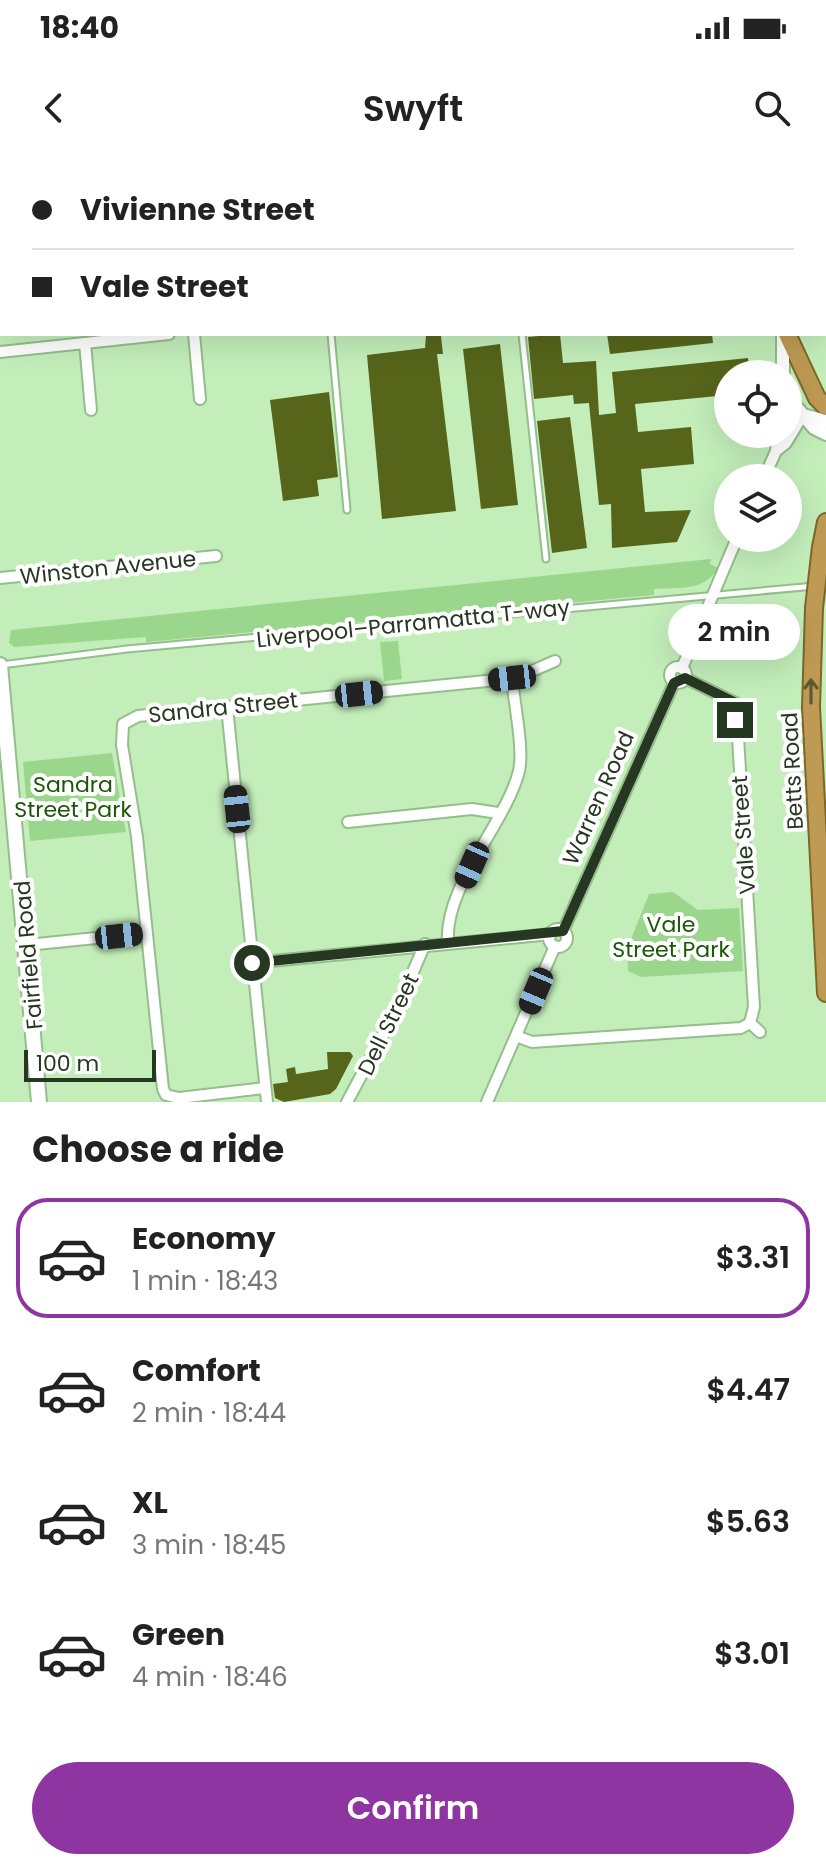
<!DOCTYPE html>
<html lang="en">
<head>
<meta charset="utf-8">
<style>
	body { margin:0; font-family:Poppins,sans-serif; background:#f6f6f6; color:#222; height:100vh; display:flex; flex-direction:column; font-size:30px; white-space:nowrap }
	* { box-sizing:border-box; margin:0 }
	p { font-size:26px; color:#767676 }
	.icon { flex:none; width:44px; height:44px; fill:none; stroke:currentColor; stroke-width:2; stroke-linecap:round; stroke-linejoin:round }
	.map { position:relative; height:942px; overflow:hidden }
	.side { display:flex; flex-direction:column; background:#fff; flex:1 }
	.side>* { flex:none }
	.hud { position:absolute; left:0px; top:0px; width:826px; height:176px; box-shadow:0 8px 32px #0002; display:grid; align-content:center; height:176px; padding:0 32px; background:#fff }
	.fabs { position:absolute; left:714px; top:200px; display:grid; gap:16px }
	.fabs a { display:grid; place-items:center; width:88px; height:88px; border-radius:50%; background:#fff; box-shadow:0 8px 32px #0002; font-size:40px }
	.scale { position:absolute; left:24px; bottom:20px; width:132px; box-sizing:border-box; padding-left:8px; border:4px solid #263722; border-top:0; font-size:22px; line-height:28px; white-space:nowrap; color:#263722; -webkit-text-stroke:6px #fff; paint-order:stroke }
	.end { position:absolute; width:36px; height:36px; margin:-18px; border:10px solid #263722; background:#fff; box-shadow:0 0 0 4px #fff }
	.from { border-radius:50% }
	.bubble { position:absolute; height:56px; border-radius:28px; background:#fff; box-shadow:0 8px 32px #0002; font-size:26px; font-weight:600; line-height:56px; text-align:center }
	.car { position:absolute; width:24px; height:48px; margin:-24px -12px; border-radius:10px; box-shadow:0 0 6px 2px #0007; background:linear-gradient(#222 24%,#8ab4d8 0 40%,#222 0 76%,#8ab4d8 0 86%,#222 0) }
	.hud b { display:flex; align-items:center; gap:28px; height:76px; font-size:30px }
	.hud b+b { border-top:2px solid #e0e0e0 }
	.hud i { width:20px; height:20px; background:#222 }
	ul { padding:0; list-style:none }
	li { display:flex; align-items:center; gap:24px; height:120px; margin:0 16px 12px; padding:0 16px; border:4px solid transparent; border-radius:32px }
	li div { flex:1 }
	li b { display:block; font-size:30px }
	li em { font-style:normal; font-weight:600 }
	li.selected { border-color:#8e35a1 }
	li>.icon { width:72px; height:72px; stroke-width:1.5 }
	h2 { padding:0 32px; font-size:36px; line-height:96px }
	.action { display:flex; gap:16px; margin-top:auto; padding:16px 32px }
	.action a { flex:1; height:92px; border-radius:48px; background:#8e35a1; color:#fff; font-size:32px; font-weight:600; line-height:92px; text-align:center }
	.status { display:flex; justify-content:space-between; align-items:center; height:56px; padding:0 40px; background:#fff; direction:ltr }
	.status svg { height:22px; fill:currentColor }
	header { display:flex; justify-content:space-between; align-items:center; height:104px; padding:0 32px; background:#fff; font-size:36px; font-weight:600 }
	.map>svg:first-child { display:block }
	.green { fill:#9ad78d }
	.building { fill:#56651a }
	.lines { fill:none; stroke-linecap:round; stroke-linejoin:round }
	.service-casing { stroke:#94be8b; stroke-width:9 }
	.minor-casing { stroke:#94be8b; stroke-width:14 }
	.tertiary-casing { stroke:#94be8b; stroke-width:16 }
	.secondary-casing { stroke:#94be8b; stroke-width:18 }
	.trunk-casing { stroke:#7e6727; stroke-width:20 }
	.service { stroke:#fff; stroke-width:5 }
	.minor { stroke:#fff; stroke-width:10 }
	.tertiary { stroke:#fff; stroke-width:12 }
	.secondary { stroke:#fff; stroke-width:14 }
	.trunk { stroke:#be9a54; stroke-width:16 }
	.trunk-bridge-casing { stroke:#7e6727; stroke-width:20; stroke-linecap:butt }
	.trunk-bridge { stroke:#be9a54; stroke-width:16 }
	.oneway { stroke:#5b5a34 }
	.route { stroke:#263722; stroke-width:10 }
	.labels { text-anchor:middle; stroke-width:8; stroke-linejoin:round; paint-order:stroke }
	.street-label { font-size:22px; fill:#263722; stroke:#fff }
	.park-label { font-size:22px; fill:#1a5707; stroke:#fff }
</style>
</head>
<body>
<div class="status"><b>18:40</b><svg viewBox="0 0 49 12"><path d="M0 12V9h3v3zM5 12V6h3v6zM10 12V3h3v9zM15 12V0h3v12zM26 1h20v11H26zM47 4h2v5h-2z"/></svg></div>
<header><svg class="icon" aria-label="back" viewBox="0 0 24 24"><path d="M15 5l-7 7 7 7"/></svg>Swyft<svg class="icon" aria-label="search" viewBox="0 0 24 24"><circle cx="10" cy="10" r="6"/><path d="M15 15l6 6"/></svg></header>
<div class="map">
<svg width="826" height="942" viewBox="0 0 826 942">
	<rect width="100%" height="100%" fill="#c3eeba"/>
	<g class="green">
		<path d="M711 399 710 404 718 408C704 432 679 427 654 429V435L146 482V477L14 487 9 483 11 470Z"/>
		<polygon points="398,481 402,519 384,521 380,482"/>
		<polygon points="112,593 126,672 30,681 23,602"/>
		<polygon points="673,732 698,750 739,748 743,811 641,817 628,811 627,789 649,734"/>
	</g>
	<g class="building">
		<polygon points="560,174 563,203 596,201 599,255 616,253 612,212 748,198 750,214 728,214 728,235 635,244 638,272 691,267 694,304 641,309 645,352 691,350 677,382 612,388 611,344 599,345 589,243 574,244 573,235 534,239 528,177"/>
		<polygon points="607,174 712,174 713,183 610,194"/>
		<polygon points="426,176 441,176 443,194 437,194 456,351 382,359 367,195 425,188"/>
		<polygon points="500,184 518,345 481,349 463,189"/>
		<polygon points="329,232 338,317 317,320 319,336 283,341 270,240"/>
		<polygon points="570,257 587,388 552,393 537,261"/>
		<polygon points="327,892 350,892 353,896 336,929 330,934 284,942 275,938 273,924 288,922 286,909 295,907 296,914 328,909"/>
	</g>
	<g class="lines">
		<g class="service-casing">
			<g id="service">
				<polyline points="293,0 293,2"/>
				<polyline points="359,0 359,2"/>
				<polyline points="505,0 506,2"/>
				<polyline points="741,0 742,2"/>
				<polyline points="331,174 347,350"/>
				<polyline points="522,174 546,399"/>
				<polyline points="1,505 127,489 826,425"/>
			</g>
		</g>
		<g class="minor-casing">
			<g id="minor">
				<polyline points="71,0 71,2"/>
				<polyline points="224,0 225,2"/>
				<polyline points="194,174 200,239"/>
				<polyline points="85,183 91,250"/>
				<polyline points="0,192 169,174"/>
				<polyline points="776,291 786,283 803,255"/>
				<polyline points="764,318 776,291 778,274"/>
				<polyline points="0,418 216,396"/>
				<circle cx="678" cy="515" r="8"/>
				<polyline points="682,508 737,378"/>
				<polyline points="227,547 267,942"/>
				<polyline points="348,662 472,649 498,653"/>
				<circle cx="558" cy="778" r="9"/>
				<polyline points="563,771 674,523"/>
				<path d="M448 782C444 726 506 663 519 611 524 588 514 544 512 518"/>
				<polyline points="27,785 145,773"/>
				<polyline points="252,803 551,774"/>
				<polyline points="750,863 760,872"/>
				<polyline points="516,876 532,882 741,868 750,863 754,847 736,543 685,518"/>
				<polyline points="264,928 179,938 166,935 163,929 137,677 122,585 123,564 138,556 516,518 555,501"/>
				<polyline points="347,942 397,849 425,784"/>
				<polyline points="487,942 555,786"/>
			</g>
		</g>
		<g class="tertiary-casing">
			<g id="tertiary">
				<polyline points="769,0 769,2"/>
				<polyline points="783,174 783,214"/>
				<polyline points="788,237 814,268 826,274"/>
				<polyline points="803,255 826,261"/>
			</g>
		</g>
		<g class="secondary-casing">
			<polyline id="secondary" points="0,505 39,942"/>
		</g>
		<g class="trunk-casing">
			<g id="trunk">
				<polyline points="787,174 817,238 826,247"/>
				<polyline points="821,387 826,362"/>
				<polyline points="814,448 811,547 826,833"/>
			</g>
		</g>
		<use href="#service" class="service"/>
		<use href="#minor" class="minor"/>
		<use href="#tertiary" class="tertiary"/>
		<use href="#secondary" class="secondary"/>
		<use href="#trunk" class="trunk"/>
		<g class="trunk-bridge-casing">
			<polyline id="trunk-bridge" points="814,448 821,387"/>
		</g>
		<use href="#trunk-bridge" class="trunk-bridge"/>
	</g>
	<defs><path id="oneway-shaft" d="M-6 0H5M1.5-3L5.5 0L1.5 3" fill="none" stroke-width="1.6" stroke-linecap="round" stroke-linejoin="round" transform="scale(2)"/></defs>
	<use class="oneway" href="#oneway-shaft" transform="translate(811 531) rotate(-90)"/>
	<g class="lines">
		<polyline class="route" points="252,803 563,771 674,523 685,518 736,543 735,560"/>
	</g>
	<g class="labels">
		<g class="street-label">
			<text transform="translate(108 407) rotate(-6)" y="8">Winston Avenue</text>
			<text transform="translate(413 463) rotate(-6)" y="8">Liverpool–Parramatta T-way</text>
			<text transform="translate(223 547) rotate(-6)" y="8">Sandra Street</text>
			<text transform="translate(792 611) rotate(-93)" y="8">Betts Road</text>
			<text transform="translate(598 638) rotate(-66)" y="8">Warren Road</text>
			<text transform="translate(743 675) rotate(-94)" y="8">Vale Street</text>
			<text transform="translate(28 795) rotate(-95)" y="8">Fairfield Road</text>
			<text transform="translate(388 864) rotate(-64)" y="8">Dell Street</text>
		</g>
		<g class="park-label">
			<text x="73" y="632">Sandra<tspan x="73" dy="25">Street Park</tspan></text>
			<text x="671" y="772">Vale<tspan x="671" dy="25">Street Park</tspan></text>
		</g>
	</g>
</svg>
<div class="fabs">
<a><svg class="icon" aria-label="locate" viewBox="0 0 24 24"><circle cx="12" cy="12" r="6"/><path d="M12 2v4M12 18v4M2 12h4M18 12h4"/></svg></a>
<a><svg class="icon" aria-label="layers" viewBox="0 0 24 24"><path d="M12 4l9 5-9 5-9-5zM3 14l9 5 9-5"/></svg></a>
</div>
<div class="scale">100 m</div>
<i class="end from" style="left:252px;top:803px"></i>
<i class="end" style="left:735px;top:560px"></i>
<div class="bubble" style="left:668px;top:444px;width:132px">2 min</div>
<i class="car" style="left:512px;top:518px;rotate:264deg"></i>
<i class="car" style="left:359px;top:534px;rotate:84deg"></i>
<i class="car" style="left:237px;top:649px;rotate:354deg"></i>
<i class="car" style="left:472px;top:705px;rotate:204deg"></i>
<i class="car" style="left:119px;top:776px;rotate:84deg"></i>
<i class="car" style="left:536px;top:831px;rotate:203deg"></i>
<div class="hud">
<b><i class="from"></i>Vivienne Street</b>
<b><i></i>Vale Street</b>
</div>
</div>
<section class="side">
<h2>Choose a ride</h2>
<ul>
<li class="selected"><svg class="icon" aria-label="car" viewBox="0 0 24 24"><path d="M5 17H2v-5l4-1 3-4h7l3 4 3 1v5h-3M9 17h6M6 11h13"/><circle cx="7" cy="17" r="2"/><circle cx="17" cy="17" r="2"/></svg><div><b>Economy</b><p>1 min · 18:43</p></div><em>$3.31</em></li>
<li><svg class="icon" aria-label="car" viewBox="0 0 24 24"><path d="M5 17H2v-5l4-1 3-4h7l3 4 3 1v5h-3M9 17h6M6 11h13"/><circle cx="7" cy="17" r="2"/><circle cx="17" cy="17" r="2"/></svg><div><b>Comfort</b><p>2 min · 18:44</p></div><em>$4.47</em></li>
<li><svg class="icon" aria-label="car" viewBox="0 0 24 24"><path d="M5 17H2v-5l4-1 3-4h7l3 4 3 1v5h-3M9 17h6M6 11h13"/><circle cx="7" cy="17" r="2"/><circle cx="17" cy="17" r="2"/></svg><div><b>XL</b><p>3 min · 18:45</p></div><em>$5.63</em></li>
<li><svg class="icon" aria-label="car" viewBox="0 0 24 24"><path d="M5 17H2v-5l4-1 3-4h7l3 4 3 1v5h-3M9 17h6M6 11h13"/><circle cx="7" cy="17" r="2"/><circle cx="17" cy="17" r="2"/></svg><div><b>Green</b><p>4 min · 18:46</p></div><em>$3.01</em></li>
</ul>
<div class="action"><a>Confirm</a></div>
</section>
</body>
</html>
